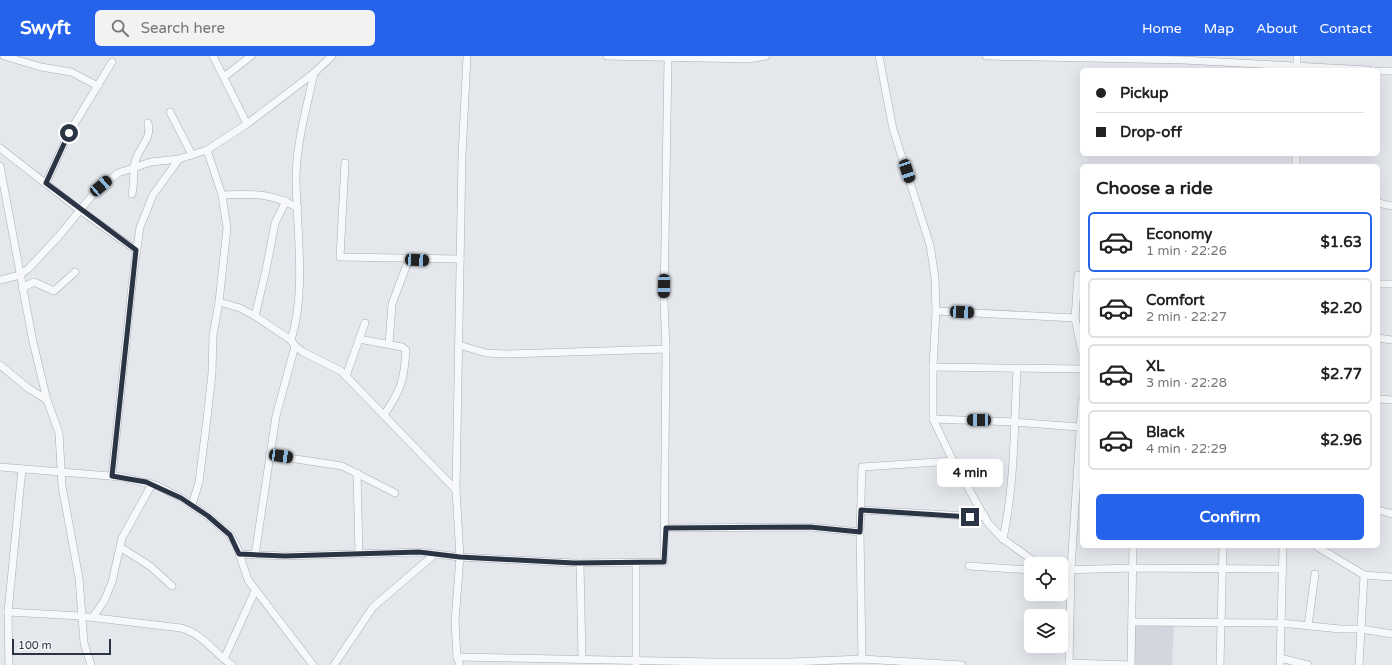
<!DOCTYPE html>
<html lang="en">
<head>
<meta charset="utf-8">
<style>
	body { margin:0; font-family:"Varela Round",sans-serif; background:#f2f2f2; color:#222; height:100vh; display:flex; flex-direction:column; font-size:15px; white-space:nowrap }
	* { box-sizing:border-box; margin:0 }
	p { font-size:13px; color:#767676 }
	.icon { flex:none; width:22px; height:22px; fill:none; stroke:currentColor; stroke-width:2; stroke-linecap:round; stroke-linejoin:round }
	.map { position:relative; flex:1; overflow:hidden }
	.drawer { position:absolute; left:1080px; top:108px; width:300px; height:384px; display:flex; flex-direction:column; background:#fff; border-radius:6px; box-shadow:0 4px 16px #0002 }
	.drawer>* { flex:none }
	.top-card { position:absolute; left:1080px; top:12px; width:300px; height:88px; border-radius:6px; box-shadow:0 4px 16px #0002; display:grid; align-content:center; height:88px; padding:0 16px; background:#fff }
	.controls { position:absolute; left:1024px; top:501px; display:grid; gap:8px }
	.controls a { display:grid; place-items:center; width:44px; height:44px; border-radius:6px; background:#fff; box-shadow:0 4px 16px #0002; font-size:20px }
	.scale { position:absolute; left:12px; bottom:10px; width:99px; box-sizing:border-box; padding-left:4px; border:2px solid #2b3445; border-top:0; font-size:11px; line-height:14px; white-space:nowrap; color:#2b3445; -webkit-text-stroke:3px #f4f6f9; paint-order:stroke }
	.end { position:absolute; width:18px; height:18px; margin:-9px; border:5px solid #2b3445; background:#fff; box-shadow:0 0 0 2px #fff }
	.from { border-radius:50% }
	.bubble { position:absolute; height:28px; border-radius:6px; background:#fff; box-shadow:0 4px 16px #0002; font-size:13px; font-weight:700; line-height:28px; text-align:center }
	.car { position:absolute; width:12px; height:24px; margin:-12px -6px; border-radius:5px; box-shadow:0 0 3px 1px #0007; background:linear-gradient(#222 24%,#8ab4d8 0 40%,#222 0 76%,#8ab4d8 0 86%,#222 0) }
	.top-card b { display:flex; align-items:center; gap:14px; height:38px; font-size:15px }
	.top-card b+b { border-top:1px solid #e0e0e0 }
	.top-card i { width:10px; height:10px; background:#222 }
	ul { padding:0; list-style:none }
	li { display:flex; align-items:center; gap:12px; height:60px; margin:0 8px 6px; padding:0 8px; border:2px solid #e0e0e0; border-radius:6px }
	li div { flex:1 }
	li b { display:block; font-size:15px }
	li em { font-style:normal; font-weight:700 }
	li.on { border-color:#2563eb }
	li>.icon { width:36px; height:36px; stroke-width:1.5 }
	h2 { padding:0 16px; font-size:18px; line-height:48px }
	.cta { display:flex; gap:8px; margin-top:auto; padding:8px 16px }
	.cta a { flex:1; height:46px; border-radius:6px; background:#2563eb; color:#fff; font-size:16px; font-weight:700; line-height:46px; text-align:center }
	header { display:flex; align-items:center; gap:24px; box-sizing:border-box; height:56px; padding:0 20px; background:#2563eb; color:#fff }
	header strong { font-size:19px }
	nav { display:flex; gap:22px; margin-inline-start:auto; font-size:14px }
	.search { width:280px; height:36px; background:#f2f2f2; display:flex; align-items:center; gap:10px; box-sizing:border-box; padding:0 14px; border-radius:6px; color:#767676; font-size:15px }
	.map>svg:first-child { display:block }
	.built { fill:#d2d6de }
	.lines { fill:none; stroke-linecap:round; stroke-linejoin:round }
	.minor-casing { stroke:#a9aeb7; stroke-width:8 }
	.minor { stroke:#f7f8fa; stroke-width:7 }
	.route { stroke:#2b3445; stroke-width:5 }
</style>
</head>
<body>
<header>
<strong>Swyft</strong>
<div class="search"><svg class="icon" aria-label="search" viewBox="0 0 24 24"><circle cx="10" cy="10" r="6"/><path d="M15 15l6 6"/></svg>Search here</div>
<nav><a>Home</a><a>Map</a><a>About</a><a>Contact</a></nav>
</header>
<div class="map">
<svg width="1392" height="609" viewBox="0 0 1392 609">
	<rect width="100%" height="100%" fill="#e4e7ec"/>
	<polygon class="built" points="1133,566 1174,568 1172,609 1131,609"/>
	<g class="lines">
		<g class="minor-casing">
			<g id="minor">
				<polyline points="4,0 41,11 71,16 98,30"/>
				<polyline points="213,0 247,68"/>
				<polyline points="607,0 748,3 766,0"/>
				<polyline points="879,0 893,73 930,189 935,222 936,255 933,311 933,363 953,405 988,467 1003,483 1038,508"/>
				<polyline points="986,0 1183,4 1368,14"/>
				<polyline points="1297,0 1297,14"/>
				<polyline points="1378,15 1392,15"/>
				<polyline points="224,21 251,0"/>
				<polyline points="170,56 192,99"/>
				<polyline points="0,92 81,155 136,194"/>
				<polyline points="345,107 340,201 460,203"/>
				<polyline points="0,110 33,286 47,344 59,377 62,430 79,522 84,587 91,609"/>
				<polyline points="1296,110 1296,98"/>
				<polyline points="46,127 69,77 112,6"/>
				<path d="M132 138C135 126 132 114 136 103 141 89 152 82 148 67"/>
				<path d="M222 139C252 138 271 136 298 152"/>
				<polyline points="1378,147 1392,150"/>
				<polyline points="1078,219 1075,262 1082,296"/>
				<polyline points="0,224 20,219 29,212 59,180 95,136 118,117 151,106 179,103 207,94 247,68 314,17 332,0"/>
				<polyline points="1378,228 1392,228"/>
				<polyline points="22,232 34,226 54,235 75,216"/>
				<polyline points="219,246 240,252 255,260 291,284 295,290 303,296 341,315 456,434"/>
				<polyline points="936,255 1075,262"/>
				<polyline points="255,260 266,214 275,167 286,145"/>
				<polyline points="1378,282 1392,284"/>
				<path d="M359 283 402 291 406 294C404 325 401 334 384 359"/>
				<path d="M291 284C307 234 296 171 296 119 297 85 307 50 314 17"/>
				<polyline points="389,288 392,248 409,203"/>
				<polyline points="459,289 486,297 505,298 666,293"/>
				<polyline points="0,309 28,332 47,344"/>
				<polyline points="933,311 1082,313"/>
				<polyline points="346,320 365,267"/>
				<polyline points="1378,343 1392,344"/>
				<polyline points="933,363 1014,366 1079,371"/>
				<polyline points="269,399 342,410 395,437"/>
				<polyline points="0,411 122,421 158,430 181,442 208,460 230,479 237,491 248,524 313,609"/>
				<polyline points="357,417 359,498"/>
				<polyline points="112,420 133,220 140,171 153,139 179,103"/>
				<polyline points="192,449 199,426 207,363 212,317 213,279 219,246 227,172 222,139 207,94"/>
				<polyline points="861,454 985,461"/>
				<polyline points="1378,454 1392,458"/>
				<polyline points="666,472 810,471 860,476"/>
				<path d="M1003 483C1015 427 1014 369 1017 313"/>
				<polyline points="1316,490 1364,519 1392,521"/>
				<polyline points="120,491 150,510 172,530"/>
				<polyline points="239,498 285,500 419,496 460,501 574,507 664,506 666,293 664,245 668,2"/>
				<polyline points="255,499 276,360 295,290"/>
				<polyline points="580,507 582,603"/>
				<polyline points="636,507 636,609"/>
				<polyline points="969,510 1031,514"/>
				<polyline points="1061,514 1132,512 1282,513"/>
				<path d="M8 556 80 560 181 572C202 577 215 598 232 609"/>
				<polyline points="93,561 104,545 112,526 122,482 152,428"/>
				<polyline points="1133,566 1281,567 1340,573 1361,573 1392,578"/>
				<polyline points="1308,570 1315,518"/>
				<polyline points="457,601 712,606 790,606 862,603 962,609"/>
				<polyline points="1280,602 1308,609"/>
				<polyline points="224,603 255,535"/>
				<polyline points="862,603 860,476 862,411 953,405"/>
				<polyline points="1069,607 1131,609 1133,490"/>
				<polyline points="9,609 8,556 22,413"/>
				<polyline points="334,609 373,551 435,498"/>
				<polyline points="460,609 457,601 455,565 460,501 456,434 462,100 467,0"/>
				<polyline points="1069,609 1071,513 1082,345"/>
				<polyline points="1220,609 1223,490"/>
				<polyline points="1280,609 1283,490"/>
				<polyline points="1359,609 1364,519"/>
			</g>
		</g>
		<use href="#minor" class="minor"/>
	</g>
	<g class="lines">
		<polyline class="route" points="69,77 46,127 136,194 112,420 146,426 181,442 208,460 230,479 239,498 285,500 419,496 460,501 574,507 664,506 666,472 810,471 860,476 861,454 970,461"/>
	</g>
</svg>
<div class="controls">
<a><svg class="icon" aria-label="locate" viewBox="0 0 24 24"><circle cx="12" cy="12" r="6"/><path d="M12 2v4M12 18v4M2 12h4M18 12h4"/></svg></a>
<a><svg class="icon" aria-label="layers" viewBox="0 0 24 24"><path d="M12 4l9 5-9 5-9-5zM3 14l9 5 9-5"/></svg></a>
</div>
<div class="scale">100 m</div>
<i class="end from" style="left:69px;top:77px"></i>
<i class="end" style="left:970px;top:461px"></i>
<div class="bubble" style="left:937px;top:403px;width:66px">4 min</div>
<i class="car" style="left:907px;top:115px;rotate:162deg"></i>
<i class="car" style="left:101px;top:130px;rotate:49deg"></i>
<i class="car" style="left:417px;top:204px;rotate:93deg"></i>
<i class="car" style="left:664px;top:230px;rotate:181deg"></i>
<i class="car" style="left:962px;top:256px;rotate:93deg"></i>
<i class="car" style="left:979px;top:364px;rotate:271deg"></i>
<i class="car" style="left:281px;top:400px;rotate:98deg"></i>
<div class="top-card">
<b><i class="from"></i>Pickup</b>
<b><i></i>Drop-off</b>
</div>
<section class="drawer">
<h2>Choose a ride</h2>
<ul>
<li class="on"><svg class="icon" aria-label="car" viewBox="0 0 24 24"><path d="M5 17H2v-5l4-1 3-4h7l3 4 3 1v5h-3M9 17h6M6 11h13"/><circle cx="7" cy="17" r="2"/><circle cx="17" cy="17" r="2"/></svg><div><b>Economy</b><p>1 min · 22:26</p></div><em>$1.63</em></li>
<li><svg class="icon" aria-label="car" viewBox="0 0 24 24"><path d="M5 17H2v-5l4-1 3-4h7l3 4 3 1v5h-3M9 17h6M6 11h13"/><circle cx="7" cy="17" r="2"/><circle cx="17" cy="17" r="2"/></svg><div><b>Comfort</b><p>2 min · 22:27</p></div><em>$2.20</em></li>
<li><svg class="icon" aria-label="car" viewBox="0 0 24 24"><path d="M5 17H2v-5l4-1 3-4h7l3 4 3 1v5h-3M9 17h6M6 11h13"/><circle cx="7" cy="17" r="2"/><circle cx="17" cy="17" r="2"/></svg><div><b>XL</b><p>3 min · 22:28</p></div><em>$2.77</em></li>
<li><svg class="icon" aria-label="car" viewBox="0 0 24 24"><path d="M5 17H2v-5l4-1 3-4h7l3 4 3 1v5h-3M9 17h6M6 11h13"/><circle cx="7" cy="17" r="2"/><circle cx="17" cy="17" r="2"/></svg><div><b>Black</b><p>4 min · 22:29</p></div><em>$2.96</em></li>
</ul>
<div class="cta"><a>Confirm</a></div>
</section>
</div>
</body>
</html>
